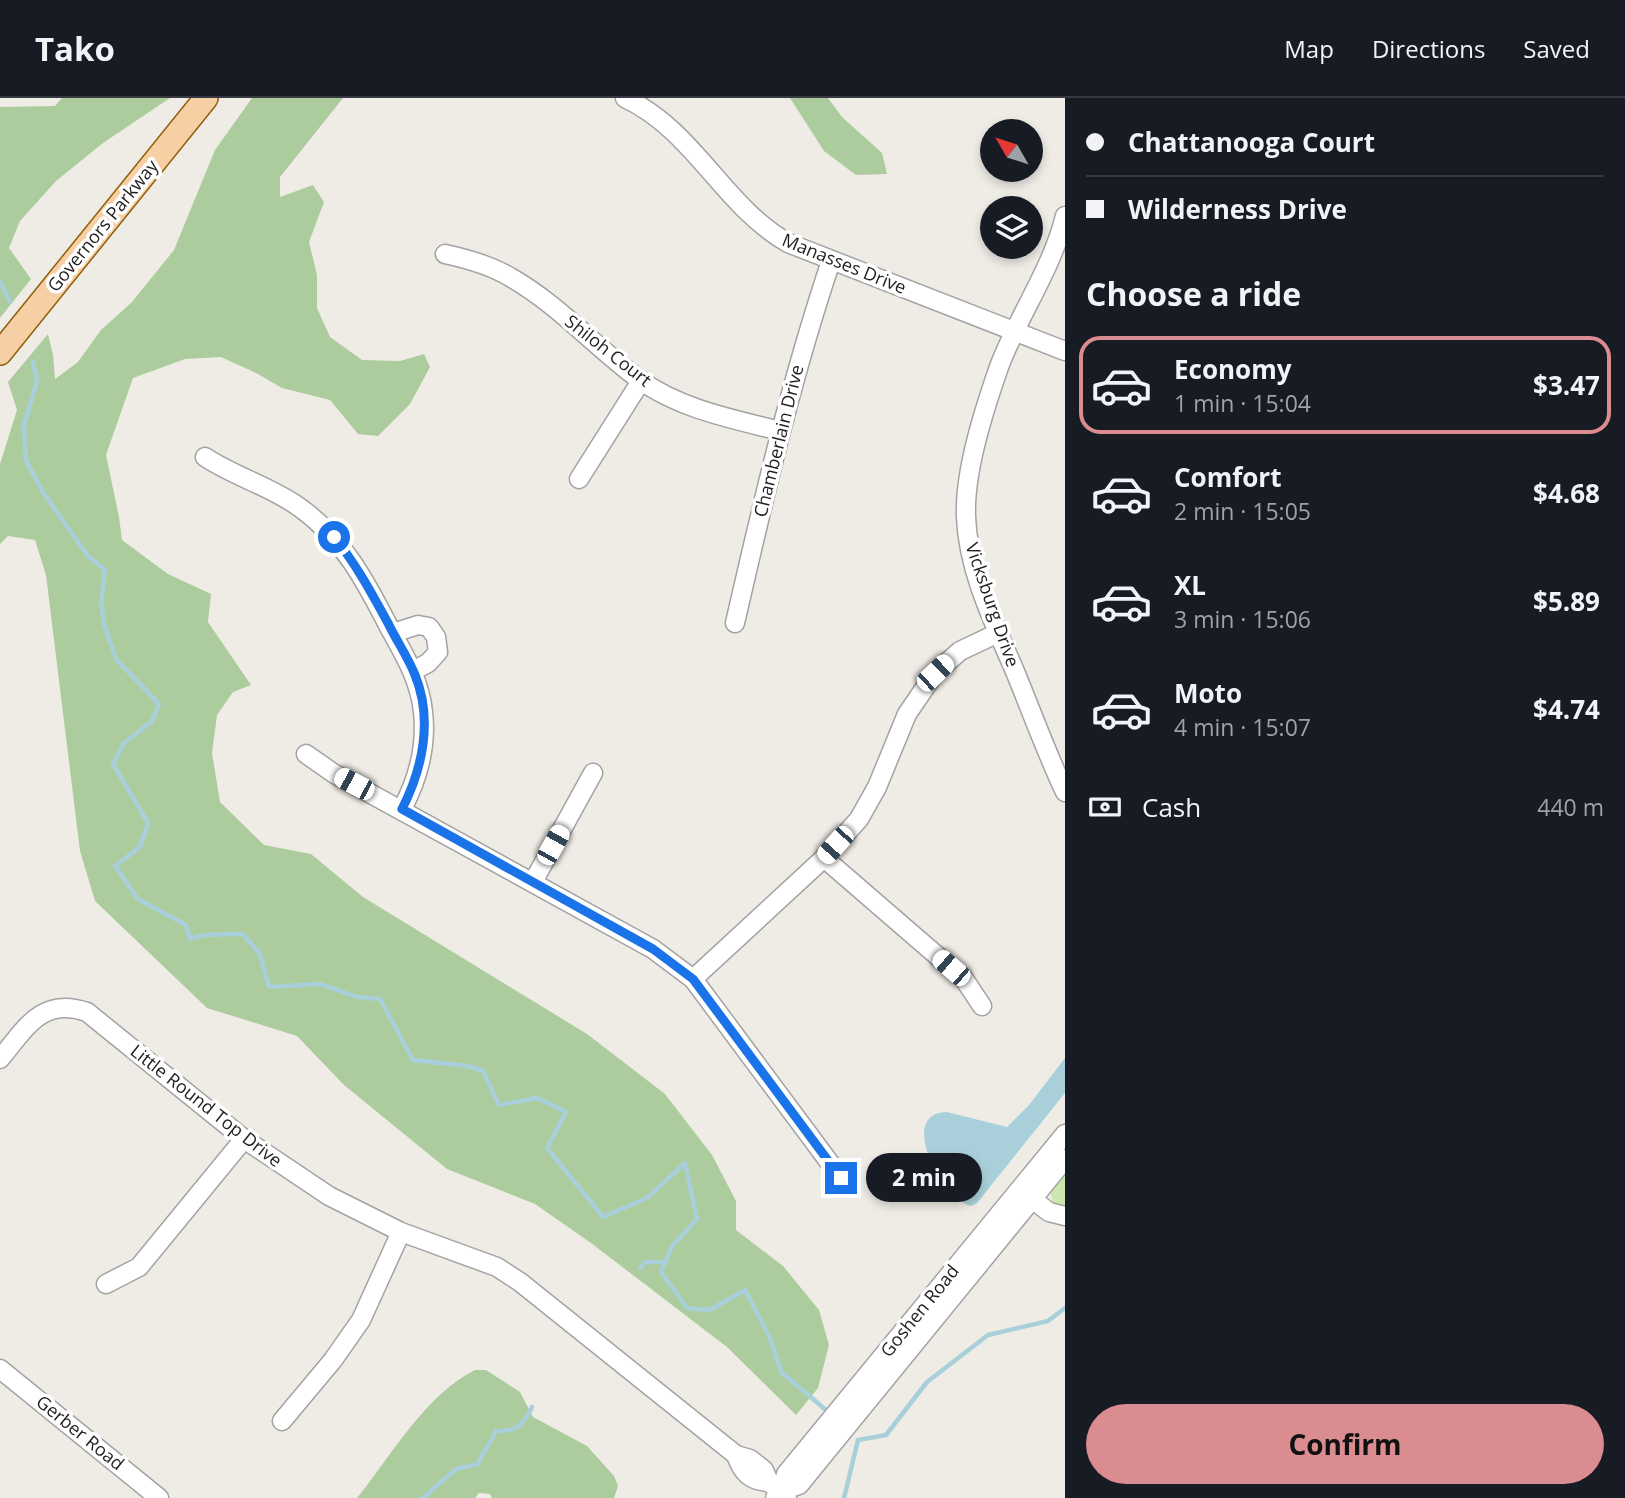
<!DOCTYPE html>
<html lang="en">
<head>
<meta charset="utf-8">
<style>
	body { margin:0; font-family:"Open Sans",sans-serif; background:#20242c; color:#f1f3f6; height:100vh; display:flex; flex-direction:column; font-size:26px; white-space:nowrap }
	* { box-sizing:border-box; margin:0 }
	p { font-size:23px; color:#9ea1a6 }
	.icon { flex:none; width:38px; height:38px; fill:none; stroke:currentColor; stroke-width:2; stroke-linecap:round; stroke-linejoin:round }
	.map { position:relative; flex:1; overflow:hidden }
	.side { display:flex; flex-direction:column; background:#171b24; width:560px }
	.side>* { flex:none }
	.hud { display:grid; align-content:center; height:154px; padding:0 21px; background:#171b24 }
	.needle { width:46px; rotate:309deg }
	.controls { position:absolute; left:980px; top:21px; display:grid; gap:14px }
	.controls a { display:grid; place-items:center; width:63px; height:63px; border-radius:50%; background:#171b24; box-shadow:0 4px 10px #0003; font-size:35px }
	.end { position:absolute; width:32px; height:32px; margin:-16px; border:9px solid #1a73e8; background:#fff; box-shadow:0 0 0 4px #fff }
	.from { border-radius:50% }
	.bubble { position:absolute; height:49px; border-radius:24px; background:#171b24; box-shadow:0 4px 10px #0003; font-size:23px; font-weight:700; line-height:49px; text-align:center }
	.car { position:absolute; width:21px; height:42px; margin:-21px -10px; border-radius:9px; box-shadow:0 0 5px 2px #0007; background:linear-gradient(#fff 24%,#345 0 40%,#fff 0 76%,#345 0 86%,#fff 0) }
	.hud b { display:flex; align-items:center; gap:24px; height:66px; font-size:26px }
	.hud b+b { border-top:2px solid #363941 }
	.hud i { width:18px; height:18px; background:#f1f3f6 }
	ul { padding:0; list-style:none }
	li { display:flex; align-items:center; gap:21px; height:98px; margin:0 14px 10px; padding:0 7px; border:4px solid transparent; border-radius:21px }
	li div { flex:1 }
	li b { display:block; font-size:26px }
	li em { font-style:normal; font-weight:700 }
	li.selected { border-color:#db8c90 }
	li>.icon { width:63px; height:63px; stroke-width:1.5 }
	h2 { padding:0 21px; font-size:32px; line-height:84px }
	.pay { display:flex; align-items:center; gap:18px; height:77px; padding:0 21px; font-size:26px }
	.pay p { margin-inline-start:auto }
	.cta { display:flex; gap:14px; margin-top:auto; padding:14px 21px }
	.cta a { flex:1; height:80px; border-radius:42px; background:#db8c90; color:#111; font-size:28px; font-weight:700; line-height:80px; text-align:center }
	header { display:flex; align-items:center; gap:42px; box-sizing:border-box; height:98px; padding:0 35px; background:#171b24; border-bottom:2px solid #363941 }
	header strong { font-size:33px }
	nav { display:flex; gap:38px; margin-inline-start:auto; font-size:24px }
	main { display:flex; flex:1; min-height:0 }
	.map>svg:first-child { display:block }
	.grass { fill:#cce6af }
	.forest { fill:#accc9d }
	.water { fill:#a9d0da }
	.lines { fill:none; stroke-linecap:round; stroke-linejoin:round }
	.stream { stroke:#a9d0da; stroke-width:4.5 }
	.minor-casing { stroke:#a3a3a3; stroke-width:21 }
	.major-casing { stroke:#905f09; stroke-width:26 }
	.minor { stroke:#fff; stroke-width:18 }
	.major { stroke:#f6cfa4; stroke-width:23 }
	.route { stroke:#1a73e8; stroke-width:9 }
	.labels { text-anchor:middle; stroke-width:7; stroke-linejoin:round; paint-order:stroke }
	.street-label { font-size:18px; fill:#1f1f1f; stroke:#fff }
</style>
</head>
<body>
<header>
<strong>Tako</strong>
<nav><a>Map</a><a>Directions</a><a>Saved</a></nav>
</header>
<main>
<div class="map">
<svg width="1065" height="1400" viewBox="0 0 1065 1400">
	<rect width="100%" height="100%" fill="#efece6"/>
	<polygon class="grass" points="1065,1072 1065,1108 1064,1109 1054,1107 1050,1093"/>
	<g class="forest">
		<polygon points="62,0 170,0 103,45 56,83 20,123 9,150 31,181 0,220 0,9 55,8"/>
		<polygon points="252,0 343,0 280,79 280,99 313,87 324,104 309,144 317,177 317,210 330,239 362,262 400,263 424,256 430,269 410,306 378,338 358,336 330,302 282,290 258,276 221,259 185,261 133,280 106,357 119,419 122,442 168,476 211,496 208,524 251,587 233,594 217,617 212,655 220,704 264,747 311,756 363,799 587,936 665,996 712,1057 736,1103 736,1132 783,1168 819,1212 829,1247 818,1290 796,1317 727,1249 591,1145 535,1106 447,1071 344,987 297,938 207,910 95,803 80,753 46,477 35,442 8,438 0,446 0,366 17,312 8,284 48,236 53,257 55,281 78,264 101,232 132,204 174,152 215,52"/>
		<polygon points="790,0 828,0 842,19 882,55 887,76 856,77 824,53"/>
		<path d="M475 1272H486L520 1294 533 1319 587 1348 614 1378 618 1388 614 1400H492L490 1396 479 1395 475 1400H357C391 1358 426 1296 475 1272Z"/>
	</g>
	<path class="water" d="M1065 960V995L977 1105 971 1108C942 1101 896 1015 947 1014L1007 1029 1029 1007Z"/>
	<g class="lines">
		<g class="stream">
			<polyline points="0,183 10,204"/>
			<path d="M33 264 37 283 24 327 26 363 44 396 88 458 105 472 101 505 104 526 116 561 159 606 152 623 124 645 113 666 148 725 140 749 115 768 138 801 186 827 190 841C206 835 225 837 243 836L260 856 269 889 320 886 357 899 380 901 413 962 468 968 483 973 499 1007 537 1000 566 1014 547 1050 603 1119 647 1100 685 1065 697 1121 672 1148 661 1174 687 1210 710 1212 745 1192 770 1240 781 1274 826 1312"/>
			<polyline points="640,1170 645,1164 666,1164"/>
			<path d="M423 1400 456 1371 478 1366C482 1354 491 1345 496 1333 517 1334 523 1327 532 1309"/>
			<polyline points="844,1400 858,1342 886,1337 927,1284 988,1237 1048,1223 1065,1210"/>
		</g>
		<g class="minor-casing">
			<g id="minor">
				<path d="M625 0C695 33 722 107 788 145L1065 253"/>
				<path d="M1065 118C1052 171 1018 218 999 269 984 312 964 374 966 419 968 472 993 523 1014 571 1031 612 1046 654 1065 694"/>
				<path d="M445 156C468 161 490 167 510 179 558 206 596 250 640 282 680 311 733 321 780 333"/>
				<path d="M205 359C235 379 270 388 299 409 343 440 366 484 390 531 405 558 420 583 423 614 427 649 418 681 402 711"/>
				<polyline points="579,381 641,283"/>
				<path d="M735 525C763 403 791 282 831 163"/>
				<polyline points="393,535 418,527 429,529 436,539 438,554 428,565 413,573"/>
				<polyline points="306,656 333,675 653,851 693,881 841,1080"/>
				<polyline points="824,760 964,881 982,908"/>
				<polyline points="533,784 593,675"/>
				<polyline points="693,881 824,760 859,721 877,689 907,616 935,575 960,553 998,535"/>
				<path d="M0 961C25 931 42 898 87 914L244 1041 329 1098 401 1134 497 1169 520 1184 736 1357 750 1361 764 1372 769 1384 787 1400"/>
				<polyline points="1032,1101 1049,1114 1065,1118"/>
				<polyline points="106,1186 139,1169 244,1041"/>
				<polyline points="0,1271 159,1400"/>
				<polyline points="282,1323 333,1262 361,1222 401,1134"/>
				<path d="M736 1357C742 1375 750 1383 769 1384"/>
				<polyline points="781,1393 799,1387 1065,1061"/>
				<polyline points="775,1400 781,1393 786,1376 1065,1036"/>
			</g>
		</g>
		<g class="major-casing">
			<polyline id="major" points="0,255 206,0"/>
		</g>
		<use href="#minor" class="minor"/>
		<use href="#major" class="major"/>
	</g>
	<g class="lines">
		<path class="route" d="M334 439C356 466 371 494 388 525 396 542 408 559 415 577 433 621 423 670 402 711L653 851 693 881 841 1080"/>
	</g>
	<g class="labels">
		<g class="street-label">
			<text transform="translate(103 128) rotate(-51)" y="6">Governors Parkway</text>
			<text transform="translate(844 166) rotate(22)" y="6">Manasses Drive</text>
			<text transform="translate(608 253) rotate(38)" y="6">Shiloh Court</text>
			<text transform="translate(779 343) rotate(-76)" y="6">Chamberlain Drive</text>
			<text transform="translate(992 507) rotate(71)" y="6">Vicksburg Drive</text>
			<text transform="translate(206 1008) rotate(38)" y="6">Little Round Top Drive</text>
			<text transform="translate(920 1213) rotate(-51)" y="6">Goshen Road</text>
			<text transform="translate(80 1335) rotate(39)" y="6">Gerber Road</text>
		</g>
	</g>
</svg>
<div class="controls">
<a><svg class="needle" viewBox="-14 -14 28 28"><path d="M0-13l5 13h-10z" fill="#e53935"/><path d="M0 13l5-13h-10z" fill="#9ea1a6"/></svg></a>
<a><svg class="icon" aria-label="layers" viewBox="0 0 24 24"><path d="M12 4l9 5-9 5-9-5zM3 14l9 5 9-5"/></svg></a>
</div>
<i class="end from" style="left:334px;top:439px"></i>
<i class="end" style="left:841px;top:1080px"></i>
<div class="bubble" style="left:866px;top:1055px;width:116px">2 min</div>
<i class="car" style="left:935px;top:575px;rotate:46deg"></i>
<i class="car" style="left:354px;top:686px;rotate:298deg"></i>
<i class="car" style="left:553px;top:747px;rotate:29deg"></i>
<i class="car" style="left:835px;top:747px;rotate:222deg"></i>
<i class="car" style="left:951px;top:870px;rotate:311deg"></i>
</div>
<section class="side">
<div class="hud">
<b><i class="from"></i>Chattanooga Court</b>
<b><i></i>Wilderness Drive</b>
</div>
<h2>Choose a ride</h2>
<ul>
<li class="selected"><svg class="icon" aria-label="car" viewBox="0 0 24 24"><path d="M5 17H2v-5l4-1 3-4h7l3 4 3 1v5h-3M9 17h6M6 11h13"/><circle cx="7" cy="17" r="2"/><circle cx="17" cy="17" r="2"/></svg><div><b>Economy</b><p>1 min · 15:04</p></div><em>$3.47</em></li>
<li><svg class="icon" aria-label="car" viewBox="0 0 24 24"><path d="M5 17H2v-5l4-1 3-4h7l3 4 3 1v5h-3M9 17h6M6 11h13"/><circle cx="7" cy="17" r="2"/><circle cx="17" cy="17" r="2"/></svg><div><b>Comfort</b><p>2 min · 15:05</p></div><em>$4.68</em></li>
<li><svg class="icon" aria-label="car" viewBox="0 0 24 24"><path d="M5 17H2v-5l4-1 3-4h7l3 4 3 1v5h-3M9 17h6M6 11h13"/><circle cx="7" cy="17" r="2"/><circle cx="17" cy="17" r="2"/></svg><div><b>XL</b><p>3 min · 15:06</p></div><em>$5.89</em></li>
<li><svg class="icon" aria-label="car" viewBox="0 0 24 24"><path d="M5 17H2v-5l4-1 3-4h7l3 4 3 1v5h-3M9 17h6M6 11h13"/><circle cx="7" cy="17" r="2"/><circle cx="17" cy="17" r="2"/></svg><div><b>Moto</b><p>4 min · 15:07</p></div><em>$4.74</em></li>
</ul>
<div class="pay"><svg class="icon" aria-label="cash" viewBox="0 0 24 24"><path d="M3 7h18v10H3z"/><circle cx="12" cy="12" r="2"/></svg>Cash<p>440 m</p></div>
<div class="cta"><a>Confirm</a></div>
</section>
</main>
</body>
</html>
